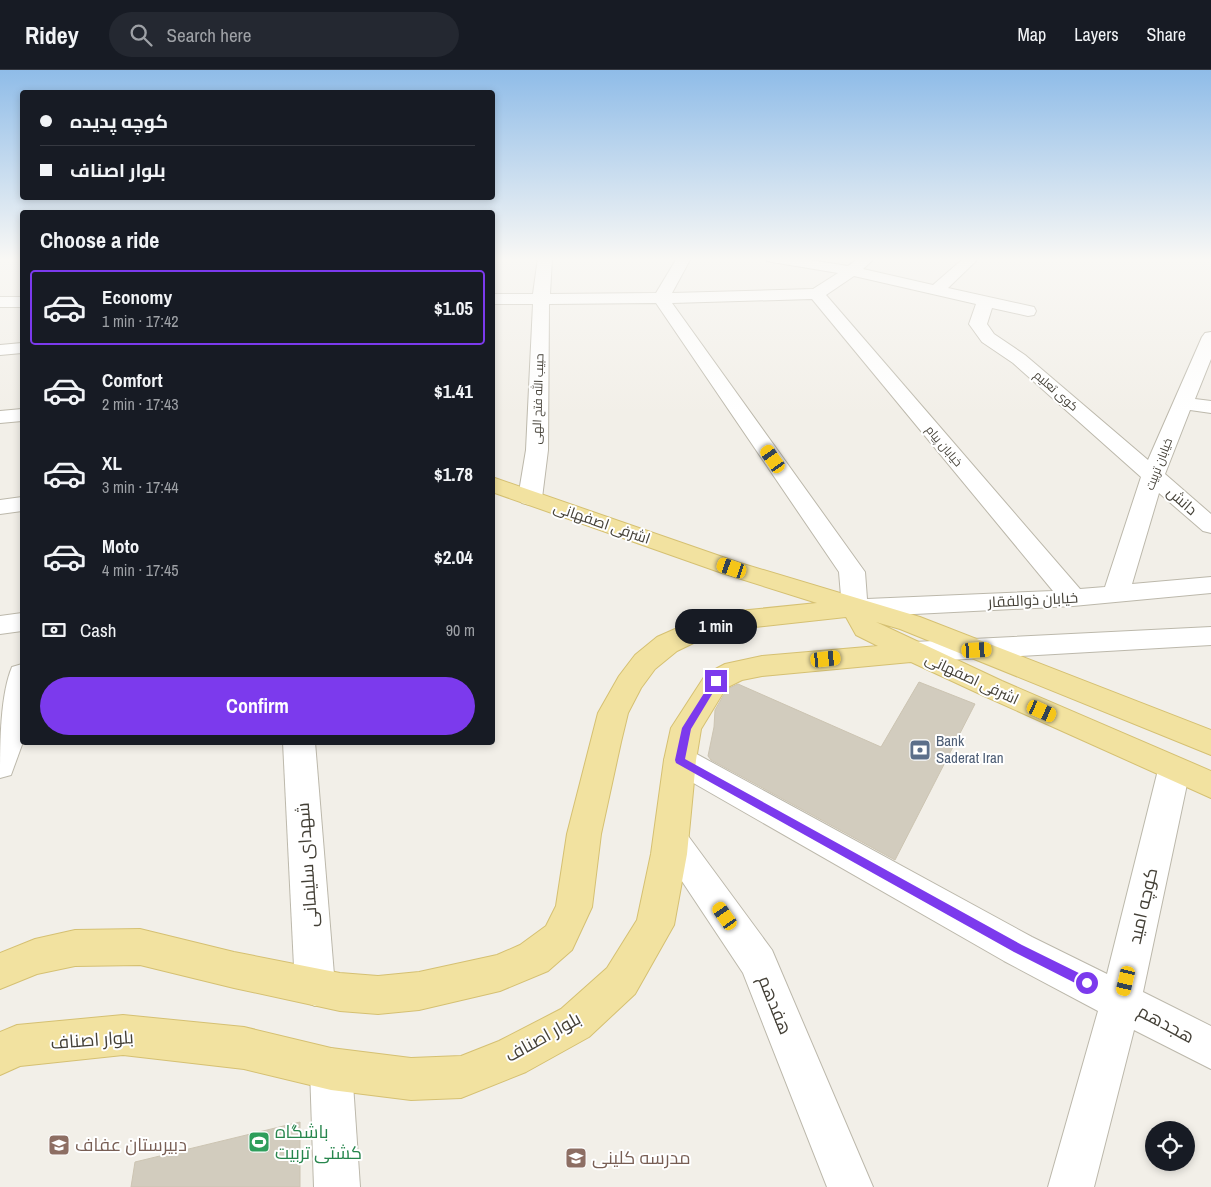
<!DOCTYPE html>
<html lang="en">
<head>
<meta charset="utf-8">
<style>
	body { margin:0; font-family:"Archivo Narrow",Cairo,sans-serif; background:#242831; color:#f1f3f6; height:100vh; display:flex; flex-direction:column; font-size:19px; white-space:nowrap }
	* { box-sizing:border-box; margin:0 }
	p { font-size:16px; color:#9ea1a6 }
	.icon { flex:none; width:28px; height:28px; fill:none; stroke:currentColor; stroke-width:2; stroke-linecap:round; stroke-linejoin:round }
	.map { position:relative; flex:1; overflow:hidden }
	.sheet { position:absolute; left:20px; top:140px; width:475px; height:535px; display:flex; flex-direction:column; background:#171b24; border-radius:5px; box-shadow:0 2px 8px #0003 }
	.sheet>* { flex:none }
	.top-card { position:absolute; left:20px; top:20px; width:475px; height:110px; border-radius:5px; box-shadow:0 2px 8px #0003; display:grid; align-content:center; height:110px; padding:0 20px; background:#171b24 }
	.buttons { position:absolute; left:1145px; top:1051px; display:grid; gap:10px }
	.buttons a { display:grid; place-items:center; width:50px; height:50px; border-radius:50%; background:#171b24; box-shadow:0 2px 8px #0003; font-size:25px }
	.end { position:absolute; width:22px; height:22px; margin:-11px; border:6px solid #7c3aed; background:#fff; box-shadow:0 0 0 2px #fff }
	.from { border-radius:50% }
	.bubble { position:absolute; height:35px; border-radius:18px; background:#171b24; box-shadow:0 2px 8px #0003; font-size:16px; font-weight:700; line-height:35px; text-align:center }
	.car { position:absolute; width:15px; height:30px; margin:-15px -8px; border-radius:6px; box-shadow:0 0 4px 1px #0007; background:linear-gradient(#f5c518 24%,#345 0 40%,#f5c518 0 76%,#345 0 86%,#f5c518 0) }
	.top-card b { display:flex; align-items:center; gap:18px; height:48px; font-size:19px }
	.top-card b+b { border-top:1px solid #363941 }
	.top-card i { width:12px; height:12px; background:#f1f3f6 }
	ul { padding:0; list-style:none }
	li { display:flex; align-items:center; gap:15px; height:75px; margin:0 10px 8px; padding:0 10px; border:2px solid transparent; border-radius:5px }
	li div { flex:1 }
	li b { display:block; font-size:19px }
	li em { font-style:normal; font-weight:700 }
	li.selected { border-color:#7c3aed }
	li>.icon { width:45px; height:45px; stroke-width:1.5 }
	h2 { padding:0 20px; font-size:22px; line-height:60px }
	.pay { display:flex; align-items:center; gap:12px; height:55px; padding:0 20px; font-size:19px }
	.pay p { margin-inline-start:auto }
	.action { display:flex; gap:10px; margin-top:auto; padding:10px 20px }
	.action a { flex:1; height:58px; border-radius:30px; background:#7c3aed; color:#fff; font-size:20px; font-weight:700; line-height:58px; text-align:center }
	header { display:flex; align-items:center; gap:30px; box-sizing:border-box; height:70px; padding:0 25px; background:#171b24; border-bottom:1px solid #363941 }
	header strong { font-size:24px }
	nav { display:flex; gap:28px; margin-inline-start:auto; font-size:18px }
	.search { width:350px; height:45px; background:#242831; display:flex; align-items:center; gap:12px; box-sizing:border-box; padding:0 18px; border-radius:28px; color:#9ea1a6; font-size:19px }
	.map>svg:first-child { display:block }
	.building { fill:#d2ccbe; stroke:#ccc4b2 }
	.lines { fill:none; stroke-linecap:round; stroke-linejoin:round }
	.minor-casing { stroke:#bcb8ab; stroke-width:2 }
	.major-casing { stroke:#d5c072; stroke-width:2 }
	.minor { fill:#fff; fill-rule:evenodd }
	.major { fill:#f2e2a0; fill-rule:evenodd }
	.route { fill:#7c3aed }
	.labels { text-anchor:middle; stroke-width:4; stroke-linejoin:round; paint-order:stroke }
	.far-street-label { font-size:12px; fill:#444037; stroke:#fff }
	.street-label { font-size:15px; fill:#444037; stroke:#fff }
	.service-label { font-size:15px; fill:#4e5e75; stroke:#fff; text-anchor:start }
	.near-street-label { font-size:18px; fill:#444037; stroke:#fff }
	.near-leisure-label { font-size:18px; fill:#27864d; stroke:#fff; text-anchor:start }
	.near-education-label { font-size:18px; fill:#785e54; stroke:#fff; text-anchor:start }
</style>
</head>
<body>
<header>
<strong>Ridey</strong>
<div class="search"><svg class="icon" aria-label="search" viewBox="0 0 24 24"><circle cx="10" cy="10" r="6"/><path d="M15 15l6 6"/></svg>Search here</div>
<nav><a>Map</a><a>Layers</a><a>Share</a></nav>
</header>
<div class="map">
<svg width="1211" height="1117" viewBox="0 0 1211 1117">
	<rect width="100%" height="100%" fill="#f2efe8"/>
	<g class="building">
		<polygon points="919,612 975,634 895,790 711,690 708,686 714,657 715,640 727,619 738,614 881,677"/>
		<polygon points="300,1052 300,1117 131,1117 135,1092"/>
	</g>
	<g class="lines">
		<g class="minor-casing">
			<g id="minor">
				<path d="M538 188H552L550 224 656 223 677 188H691L672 223 813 219 838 203 772 192 767 191 765 188H797L848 196 859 188H875L863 199 933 215 964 188H979L948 218 1034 237 1036 241 1034 245 1028 246 992 238 987 254 994 264 1025 285 1148 390 1202 267 1205 263 1211 262V289L1195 329 1211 331V343L1190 340 1165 404 1211 444V463L1203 461 1159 423 1132 514 1211 507V523L1073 536 855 547 846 544 842 538 839 502 656 233 549 234 548 380 542 428 538 433 530 435 522 433 518 428 526 380 533 234H492V224H533ZM854 206 976 234 969 254 982 272 1013 293 1141 407 1105 517 1080 519 826 225ZM812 229 1053 521 867 529 865 502 672 233Z"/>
				<rect x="0" y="227" width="22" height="10"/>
				<polygon points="22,273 22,283 0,285 0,275"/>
				<polygon points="22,339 22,351 0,353 0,341"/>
				<polygon points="22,427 22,441 0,444 0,430"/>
				<polygon points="22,543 22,561 0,564 0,546"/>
				<polygon points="1211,557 1211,575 914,592 904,589 900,582 904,575 914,572"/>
				<path d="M22 594 23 672 11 705 0 708C0 675 0 626 12 597Z"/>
				<polygon points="283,672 315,672 335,917 329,930 315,936 301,930 295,917"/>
				<polygon points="680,678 691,681 1032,867 1107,904 1158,700 1163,691 1174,688 1185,691 1190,700 1143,922 1211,956 1211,999 1134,960 1094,1117 1048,1117 1098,941 1004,891 669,699 664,690 669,681"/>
				<polygon points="671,755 683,759 772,880 873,1117 827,1117 743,903 654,769 659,759"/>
				<polygon points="331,978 346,984 352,999 360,1117 314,1117 310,999 316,984"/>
			</g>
		</g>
		<g class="major-casing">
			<polygon id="major" points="492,407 740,493 920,547 1211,660 1211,685 900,559 876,552 1002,611 1211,701 1211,728 982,625 911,592 762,606 742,610 726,618 701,659 696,690 687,784 674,855 635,924 589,967 526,1002 461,1028 411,1030 331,1020 244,999 123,985 20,996 0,1005 0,962 17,955 123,945 244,957 331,978 411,988 461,986 499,971 561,939 607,898 637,850 651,784 664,690 671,658 706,604 725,594 762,586 878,576 856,565 846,547 729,560 710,565 677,581 655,599 641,618 628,643 621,672 601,764 592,837 572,880 548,901 500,921 419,940 378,944 340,941 234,918 140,895 75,896 37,904 0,919 0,883 35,869 75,860 140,859 234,882 340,903 378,906 419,902 497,885 520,875 546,856 556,836 567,764 598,643 619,606 635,585 657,567 691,552 729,542 817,533 722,503 492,422"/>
		</g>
		<use href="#minor" class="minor"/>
		<use href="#major" class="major"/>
	</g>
	<linearGradient id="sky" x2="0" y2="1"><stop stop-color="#8fbce8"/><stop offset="0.55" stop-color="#f9f8f5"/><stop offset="1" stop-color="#f9f8f5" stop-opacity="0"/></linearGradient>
	<rect width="1211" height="344" fill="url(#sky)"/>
	<polygon class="route" points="716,608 720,611 691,659 685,689 1022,875 1091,909 1093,913 1091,917 1087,919 1083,917 1014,882 676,693 675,690 682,658 713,609"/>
	<defs>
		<g id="bank-square" transform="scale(1.125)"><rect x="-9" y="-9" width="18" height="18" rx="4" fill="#5c6f8a" stroke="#fff"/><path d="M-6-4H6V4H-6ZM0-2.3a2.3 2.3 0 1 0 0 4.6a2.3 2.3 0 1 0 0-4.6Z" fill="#fff"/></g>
		<g id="stadium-square" transform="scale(1.125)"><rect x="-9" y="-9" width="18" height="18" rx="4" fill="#2e9e5b" stroke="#fff"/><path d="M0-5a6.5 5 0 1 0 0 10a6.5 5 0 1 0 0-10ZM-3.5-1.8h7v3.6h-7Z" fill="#fff"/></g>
		<g id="school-square" transform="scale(1.125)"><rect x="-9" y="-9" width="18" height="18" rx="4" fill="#8d6e63" stroke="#fff"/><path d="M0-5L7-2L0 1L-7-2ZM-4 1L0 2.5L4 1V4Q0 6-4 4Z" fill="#fff"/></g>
	</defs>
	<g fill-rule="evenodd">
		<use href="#bank-square" x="920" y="680"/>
		<use href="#stadium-square" x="259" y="1072"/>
		<use href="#school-square" x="59" y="1075"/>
		<use href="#school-square" x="576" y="1088"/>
	</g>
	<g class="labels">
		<g class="far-street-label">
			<text transform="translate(1056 321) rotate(41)" y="4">کوی تعلیم</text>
			<text transform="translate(538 329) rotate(-88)" y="4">حبیب الله فتح الهی</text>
			<text transform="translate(944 376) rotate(50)" y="4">خیابان پیام</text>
			<text transform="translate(1159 394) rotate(-69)" y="4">خیابان تربیت</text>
		</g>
		<g class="street-label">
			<text transform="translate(1182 431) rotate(41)" y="5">دانش</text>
			<text transform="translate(602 453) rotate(19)" y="5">اشرفی اصفهانی</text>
			<text transform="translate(1033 530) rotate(-3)" y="5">خیابان ذوالفقار</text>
			<text transform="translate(972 609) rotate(25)" y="5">اشرفی اصفهانی</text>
		</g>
		<g class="service-label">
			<text x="936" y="676">Bank<tspan x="936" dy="17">Saderat Iran</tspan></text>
		</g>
		<g class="near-street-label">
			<text transform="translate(307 795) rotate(-94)" y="6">شهدای سلیمانی</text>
			<text transform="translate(1143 836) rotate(-77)" y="6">کوچه امید</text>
			<text transform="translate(775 935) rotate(68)" y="6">هفدهم</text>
			<text transform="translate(1166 954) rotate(28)" y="6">هجدهم</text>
			<text transform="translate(543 967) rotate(-29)" y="6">بلوار اصناف</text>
			<text transform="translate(92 970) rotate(-4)" y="6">بلوار اصناف</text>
		</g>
		<g class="near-leisure-label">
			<text x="275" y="1068">باشگاه<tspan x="275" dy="21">کشتی تربیت</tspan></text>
		</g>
		<g class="near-education-label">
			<text x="75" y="1081">دبیرستان عفاف</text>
			<text x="592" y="1094">مدرسه کلینی</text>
		</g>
	</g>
</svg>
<div class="buttons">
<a><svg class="icon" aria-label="locate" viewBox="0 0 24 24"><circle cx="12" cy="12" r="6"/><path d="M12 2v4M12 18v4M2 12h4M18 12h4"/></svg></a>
</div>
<i class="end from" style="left:1087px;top:913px"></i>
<i class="end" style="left:716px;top:611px"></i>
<div class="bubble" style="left:675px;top:539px;width:82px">1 min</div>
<i class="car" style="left:773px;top:389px;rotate:325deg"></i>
<i class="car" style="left:732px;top:498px;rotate:289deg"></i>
<i class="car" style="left:977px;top:580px;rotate:87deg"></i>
<i class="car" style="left:826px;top:589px;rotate:84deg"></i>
<i class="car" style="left:1042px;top:641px;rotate:114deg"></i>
<i class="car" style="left:725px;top:846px;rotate:325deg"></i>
<i class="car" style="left:1126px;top:911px;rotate:193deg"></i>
<div class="top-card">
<b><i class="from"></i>کوچه پدیده</b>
<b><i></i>بلوار اصناف</b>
</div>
<section class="sheet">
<h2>Choose a ride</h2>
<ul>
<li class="selected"><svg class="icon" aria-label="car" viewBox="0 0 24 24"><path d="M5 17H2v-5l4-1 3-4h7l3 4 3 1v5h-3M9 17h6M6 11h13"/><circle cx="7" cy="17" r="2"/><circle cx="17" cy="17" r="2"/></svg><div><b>Economy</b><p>1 min · 17:42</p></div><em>$1.05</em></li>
<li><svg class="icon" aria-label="car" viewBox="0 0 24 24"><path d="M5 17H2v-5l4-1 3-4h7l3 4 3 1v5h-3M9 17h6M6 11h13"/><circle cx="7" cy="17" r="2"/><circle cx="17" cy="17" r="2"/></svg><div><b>Comfort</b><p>2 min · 17:43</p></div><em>$1.41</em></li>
<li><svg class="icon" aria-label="car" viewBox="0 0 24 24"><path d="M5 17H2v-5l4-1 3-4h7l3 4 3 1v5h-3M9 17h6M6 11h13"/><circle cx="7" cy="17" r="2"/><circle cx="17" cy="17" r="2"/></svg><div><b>XL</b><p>3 min · 17:44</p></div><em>$1.78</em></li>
<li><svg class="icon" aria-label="car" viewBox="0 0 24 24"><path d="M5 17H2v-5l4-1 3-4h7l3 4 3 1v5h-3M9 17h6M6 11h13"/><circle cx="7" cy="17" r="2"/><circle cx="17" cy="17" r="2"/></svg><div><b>Moto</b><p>4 min · 17:45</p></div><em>$2.04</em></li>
</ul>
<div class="pay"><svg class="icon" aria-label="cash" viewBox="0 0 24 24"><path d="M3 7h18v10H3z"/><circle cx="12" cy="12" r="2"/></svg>Cash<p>90 m</p></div>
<div class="action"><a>Confirm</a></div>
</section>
</div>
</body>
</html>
